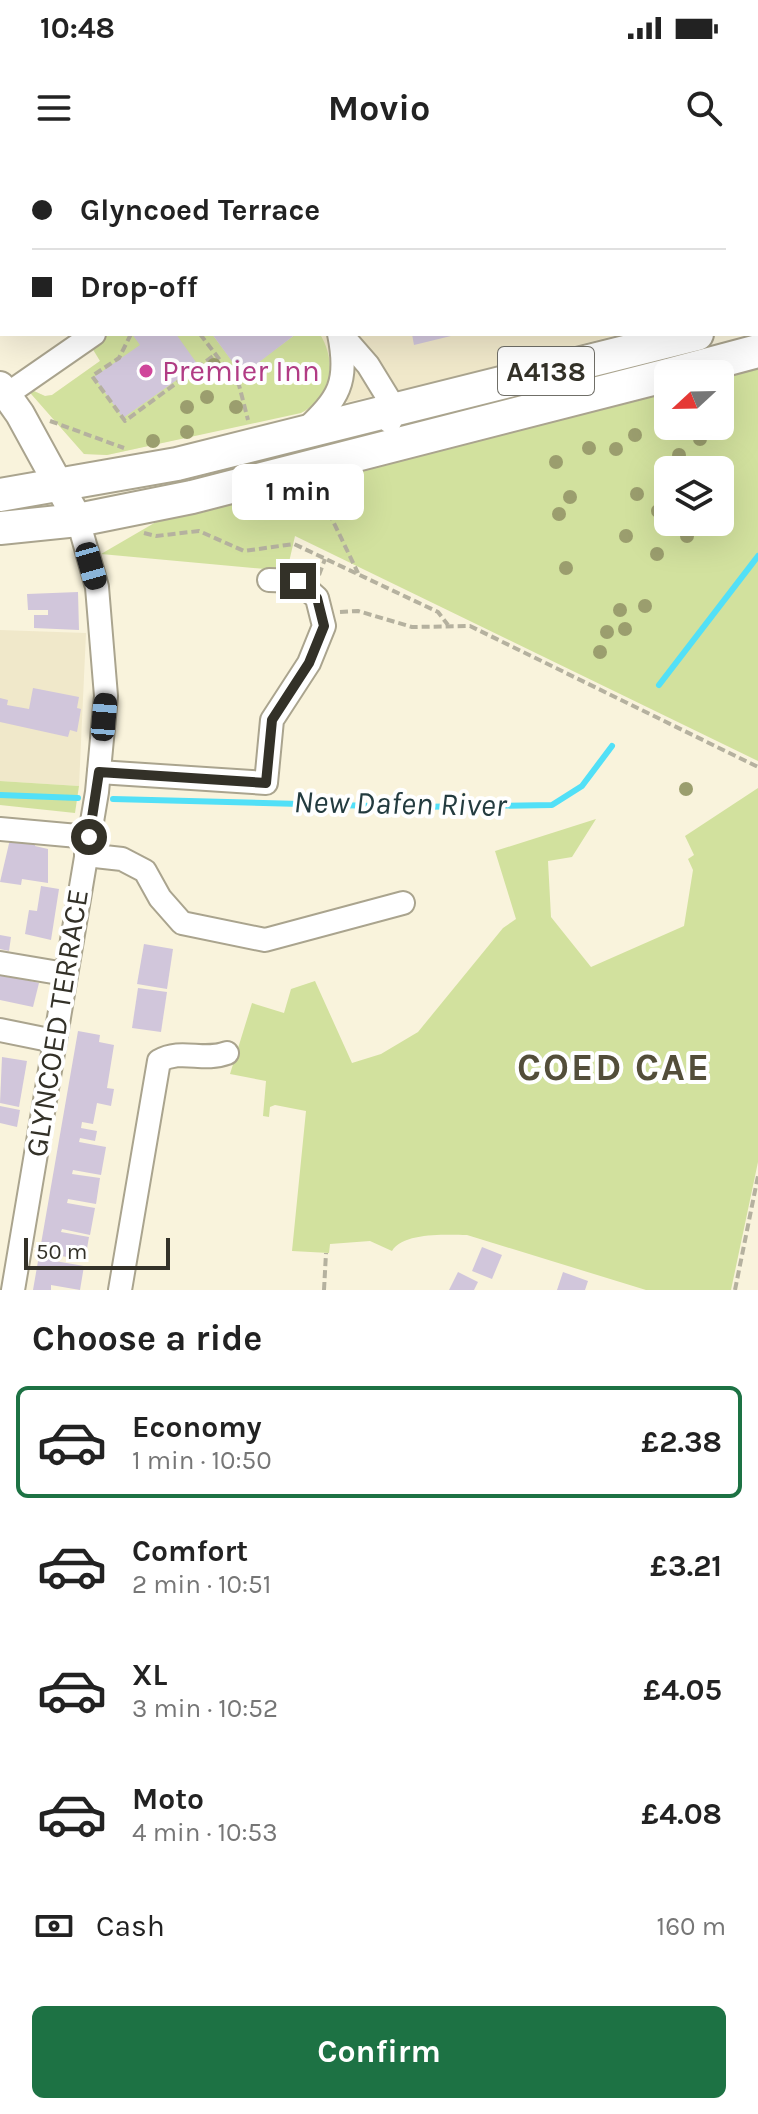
<!DOCTYPE html>
<html lang="en">
<head>
<meta charset="utf-8">
<style>
	body { margin:0; font-family:Karla,sans-serif; background:#f2f2f2; color:#222; height:100vh; display:flex; flex-direction:column; font-size:30px; white-space:nowrap }
	* { box-sizing:border-box; margin:0 }
	p { font-size:26px; color:#767676 }
	.icon { flex:none; width:44px; height:44px; fill:none; stroke:currentColor; stroke-width:2; stroke-linecap:round; stroke-linejoin:round }
	.map { position:relative; height:1130px; overflow:hidden }
	.panel { display:flex; flex-direction:column; background:#fff; flex:1 }
	.panel>* { flex:none }
	.top-card { position:absolute; left:0px; top:0px; width:758px; height:176px; box-shadow:0 8px 32px #0002; display:grid; align-content:center; height:176px; padding:0 32px; background:#fff }
	.needle { width:52px; rotate:248deg }
	.buttons { position:absolute; left:654px; top:200px; display:grid; gap:16px }
	.buttons a { display:grid; place-items:center; width:80px; height:80px; border-radius:12px; background:#fff; box-shadow:0 8px 32px #0002; font-size:40px }
	.scale { position:absolute; left:24px; bottom:20px; width:146px; box-sizing:border-box; padding-left:8px; border:4px solid #333128; border-top:0; font-size:22px; line-height:28px; white-space:nowrap; color:#333128; -webkit-text-stroke:6px #fff; paint-order:stroke }
	.end { position:absolute; width:36px; height:36px; margin:-18px; border:10px solid #333128; background:#fff; box-shadow:0 0 0 4px #fff }
	.from { border-radius:50% }
	.bubble { position:absolute; height:56px; border-radius:12px; background:#fff; box-shadow:0 8px 32px #0002; font-size:26px; font-weight:700; line-height:56px; text-align:center }
	.car { position:absolute; width:24px; height:48px; margin:-24px -12px; border-radius:10px; box-shadow:0 0 6px 2px #0007; background:linear-gradient(#222 24%,#8ab4d8 0 40%,#222 0 76%,#8ab4d8 0 86%,#222 0) }
	.top-card b { display:flex; align-items:center; gap:28px; height:76px; font-size:30px }
	.top-card b+b { border-top:2px solid #e0e0e0 }
	.top-card i { width:20px; height:20px; background:#222 }
	ul { padding:0; list-style:none }
	li { display:flex; align-items:center; gap:24px; height:112px; margin:0 16px 12px; padding:0 16px; border:4px solid transparent; border-radius:12px }
	li div { flex:1 }
	li b { display:block; font-size:30px }
	li em { font-style:normal; font-weight:700 }
	li.active { border-color:#1d7244 }
	li>.icon { width:72px; height:72px; stroke-width:1.5 }
	h2 { padding:0 32px; font-size:36px; line-height:96px }
	.pay { display:flex; align-items:center; gap:20px; height:88px; padding:0 32px; font-size:30px }
	.pay p { margin-inline-start:auto }
	.cta { display:flex; gap:16px; margin-top:auto; padding:16px 32px }
	.cta a { flex:1; height:92px; border-radius:12px; background:#1d7244; color:#fff; font-size:32px; font-weight:700; line-height:92px; text-align:center }
	.status { display:flex; justify-content:space-between; align-items:center; height:56px; padding:0 40px; background:#fff; direction:ltr }
	.status svg { height:22px; fill:currentColor }
	header { display:flex; justify-content:space-between; align-items:center; height:104px; padding:0 32px; background:#fff; font-size:36px; font-weight:700 }
	.map>svg:first-child { display:block }
	.built { fill:#f0e8ca }
	.green { fill:#d2e19e; fill-rule:evenodd }
	.lines { fill:none; stroke-linecap:round; stroke-linejoin:round }
	.stream { stroke:#52e0f7; stroke-width:6 }
	.building { fill:#d1c6db }
	.minor-casing { stroke:#aaa48e; stroke-width:26 }
	.major-casing { stroke:#aaa48e; stroke-width:32 }
	.highway-casing { stroke:#aaa48e; stroke-width:36 }
	.path { stroke:#b5b19f; stroke-width:4; stroke-dasharray:8 4; stroke-linecap:butt }
	.minor { stroke:#fff; stroke-width:22 }
	.major { stroke:#fff; stroke-width:28 }
	.highway { stroke:#fff; stroke-width:32 }
	.tree { fill:#9b9e6e }
	.route { stroke:#333128; stroke-width:10 }
	.hotel-dot { fill:#d1479c; stroke:#fff; stroke-width:3 }
	.labels { text-anchor:middle; stroke-width:8; stroke-linejoin:round; paint-order:stroke }
	.shield { fill:#fff; stroke:#706f68; stroke-width:2 }
	.shield-label { font-size:28px; font-weight:bold; fill:#333128 }
	.hotel-label { font-size:30px; fill:#b23c85; stroke:#fff; text-anchor:start }
	.street-label { font-size:30px; fill:#333128; stroke:#fff }
	.water-label { font-size:32px; font-style:italic; fill:#233b3f; stroke:#fff }
	.district-label { font-size:38px; font-weight:bold; letter-spacing:2px; fill:#534e3a; stroke:#fff }
</style>
</head>
<body>
<div class="status"><b>10:48</b><svg viewBox="0 0 49 12"><path d="M0 12V9h3v3zM5 12V6h3v6zM10 12V3h3v9zM15 12V0h3v12zM26 1h20v11H26zM47 4h2v5h-2z"/></svg></div>
<header><svg class="icon" aria-label="menu" viewBox="0 0 24 24"><path d="M4 6h16M4 12h16M4 18h16"/></svg>Movio<svg class="icon" aria-label="search" viewBox="0 0 24 24"><circle cx="10" cy="10" r="6"/><path d="M15 15l6 6"/></svg></header>
<div class="map">
<svg width="758" height="1130" viewBox="0 0 758 1130">
	<rect width="100%" height="100%" fill="#f9f3dc"/>
	<g class="built">
		<polygon points="52,0 758,0 758,139 756,2"/>
		<polygon points="105,174 621,174 415,227 107,295 84,294 25,227 45,236 52,235 100,201"/>
		<polygon points="0,470 86,473 79,626 0,621"/>
	</g>
	<g class="green">
		<path d="M105 174H212L242 214 296 174H320C337 203 333 236 301 253L107 295 84 294 25 227 45 236 52 235 100 201 89 183Z"/>
		<path d="M758 207V601L295 376 287 411 101 394 156 362 668 230V266H720V217ZM668 310H720V362H668Z"/>
		<polygon points="0,621 79,626 75,653 0,645"/>
		<path d="M758 628V1002L731 1130H646L467 1075C446 1075 404 1072 392 1091L370 1081 330 1084 329 1093 292 1091 306 951 275 945 270 947 269 957 263 956 266 921 230 914 252 843 284 853 291 829 315 821 352 903 381 894 418 872 503 768 516 759 495 691 596 659 572 697 548 701 551 757 591 807 684 766 693 710 688 699 694 695 685 676Z"/>
	</g>
	<g class="lines">
		<g class="stream">
			<polyline points="659,525 758,396"/>
			<polyline points="0,635 78,638"/>
			<polyline points="113,639 412,647 552,645 582,626 612,586"/>
		</g>
	</g>
	<g class="building">
		<polygon points="132,174 176,174 198,205 123,258 94,217 140,185"/>
		<polygon points="212,174 296,174 242,215"/>
		<polygon points="412,174 455,174 455,175 414,185"/>
		<polygon points="78,432 79,470 34,468 34,455 48,455 48,450 28,450 27,434"/>
		<polygon points="33,528 79,537 77,548 81,549 77,572 70,570 68,577 0,562 0,538 8,540 7,545 29,549"/>
		<polygon points="11,675 36,679 35,686 48,689 48,723 22,719 21,725 0,722"/>
		<polygon points="41,726 59,729 51,780 25,774 29,750 37,751"/>
		<polygon points="0,775 11,777 9,791 0,789"/>
		<polygon points="144,784 173,789 167,829 137,824"/>
		<polygon points="0,814 39,823 33,847 0,840"/>
		<polygon points="138,828 167,832 161,872 132,868"/>
		<polygon points="78,871 100,875 99,882 114,885 107,928 114,929 111,946 97,943 93,964 82,962 81,968 97,971 95,981 80,978 79,982 106,987 101,1015 73,1010 72,1014 100,1018 96,1044 68,1039 67,1043 95,1048 90,1075 62,1069 61,1072 89,1077 85,1100 55,1095 55,1101 84,1106 80,1130 51,1125 51,1130 33,1130"/>
		<polygon points="2,897 27,901 19,947 0,943"/>
		<polygon points="0,946 20,950 17,967 0,963"/>
		<polygon points="482,1087 502,1095 492,1119 472,1111"/>
		<polygon points="458,1112 478,1122 474,1130 449,1130"/>
		<polygon points="563,1112 588,1121 585,1130 557,1130"/>
	</g>
	<g class="lines">
		<g class="minor-casing">
			<g id="minor">
				<polyline points="36,0 37,2"/>
				<polyline points="220,0 222,2"/>
				<polyline points="341,174 368,205 395,249 390,262"/>
				<polyline points="6,235 94,174"/>
				<path d="M304 271C339 238 349 223 339 174"/>
				<polyline points="99,612 266,623 272,560 309,503 324,466 317,438 298,421 269,420"/>
				<polyline points="0,669 89,677"/>
				<polyline points="86,695 122,699 145,711 160,738 182,763 265,780 403,743"/>
				<polyline points="0,803 65,814"/>
				<polyline points="0,870 54,881"/>
				<polyline points="13,1130 97,632 106,536 97,427 78,360"/>
				<path d="M120 1130 159 901C181 888 203 902 227 893"/>
			</g>
		</g>
		<g class="major-casing">
			<polyline id="major" points="0,226 20,254 78,360"/>
		</g>
		<g class="highway-casing">
			<g id="highway">
				<polyline points="756,159 758,159"/>
				<polyline points="672,214 758,191"/>
				<polyline points="0,335 177,304 697,174"/>
				<polyline points="0,368 78,360 192,337 668,215"/>
			</g>
		</g>
		<g class="path">
			<polyline points="131,174 119,198 92,216 125,261 216,194"/>
			<polyline points="200,174 239,225 248,260"/>
			<polyline points="50,261 124,288"/>
			<polyline points="324,329 331,357 358,413"/>
			<polyline points="144,373 156,376 199,371 244,391 294,384 438,452 448,465"/>
			<polyline points="319,415 325,399"/>
			<polyline points="340,452 358,451 412,467 470,466 758,607"/>
			<polyline points="324,1130 326,1093"/>
			<polyline points="735,1130 758,1016"/>
		</g>
		<use href="#minor" class="minor"/>
		<use href="#major" class="major"/>
		<use href="#highway" class="highway"/>
	</g>
	<g class="tree">
		<circle cx="214" cy="205" r="7"/>
		<circle cx="207" cy="237" r="7"/>
		<circle cx="187" cy="247" r="7"/>
		<circle cx="236" cy="247" r="7"/>
		<circle cx="187" cy="272" r="7"/>
		<circle cx="635" cy="275" r="7"/>
		<circle cx="700" cy="279" r="7"/>
		<circle cx="153" cy="281" r="7"/>
		<circle cx="589" cy="288" r="7"/>
		<circle cx="616" cy="289" r="7"/>
		<circle cx="679" cy="295" r="7"/>
		<circle cx="556" cy="302" r="7"/>
		<circle cx="637" cy="334" r="7"/>
		<circle cx="570" cy="337" r="7"/>
		<circle cx="658" cy="351" r="7"/>
		<circle cx="559" cy="354" r="7"/>
		<circle cx="626" cy="376" r="7"/>
		<circle cx="687" cy="376" r="7"/>
		<circle cx="657" cy="394" r="7"/>
		<circle cx="566" cy="408" r="7"/>
		<circle cx="645" cy="446" r="7"/>
		<circle cx="620" cy="450" r="7"/>
		<circle cx="625" cy="469" r="7"/>
		<circle cx="607" cy="472" r="7"/>
		<circle cx="600" cy="492" r="7"/>
		<circle cx="686" cy="629" r="7"/>
	</g>
	<g class="lines">
		<polyline class="route" points="89,677 99,612 266,623 272,560 309,503 324,466 317,438 298,421"/>
	</g>
	<circle class="hotel-dot" cx="146" cy="211" r="8"/>
	<g class="labels">
		<rect class="shield" x="498" y="187" width="96" height="48" rx="6"/>
		<g class="shield-label">
			<text x="546" y="221">A4138</text>
		</g>
		<g class="hotel-label">
			<text x="162" y="221">Premier Inn</text>
		</g>
		<g class="street-label">
			<text transform="translate(57 863) rotate(-81)" y="10">GLYNCOED TERRACE</text>
		</g>
		<g class="water-label">
			<text transform="translate(400 643) rotate(1)" y="11">New Dafen River</text>
		</g>
		<g class="district-label">
			<text x="614" y="920">COED CAE</text>
		</g>
	</g>
</svg>
<div class="buttons">
<a><svg class="needle" viewBox="-14 -14 28 28"><path d="M0-13l5 13h-10z" fill="#e53935"/><path d="M0 13l5-13h-10z" fill="#767676"/></svg></a>
<a><svg class="icon" aria-label="layers" viewBox="0 0 24 24"><path d="M12 4l9 5-9 5-9-5zM3 14l9 5 9-5"/></svg></a>
</div>
<div class="scale">50 m</div>
<i class="end from" style="left:89px;top:677px"></i>
<i class="end" style="left:298px;top:421px"></i>
<div class="bubble" style="left:232px;top:304px;width:132px">1 min</div>
<i class="car" style="left:91px;top:406px;rotate:164deg"></i>
<i class="car" style="left:104px;top:557px;rotate:5deg"></i>
<div class="top-card">
<b><i class="from"></i>Glyncoed Terrace</b>
<b><i></i>Drop-off</b>
</div>
</div>
<section class="panel">
<h2>Choose a ride</h2>
<ul>
<li class="active"><svg class="icon" aria-label="car" viewBox="0 0 24 24"><path d="M5 17H2v-5l4-1 3-4h7l3 4 3 1v5h-3M9 17h6M6 11h13"/><circle cx="7" cy="17" r="2"/><circle cx="17" cy="17" r="2"/></svg><div><b>Economy</b><p>1 min · 10:50</p></div><em>£2.38</em></li>
<li><svg class="icon" aria-label="car" viewBox="0 0 24 24"><path d="M5 17H2v-5l4-1 3-4h7l3 4 3 1v5h-3M9 17h6M6 11h13"/><circle cx="7" cy="17" r="2"/><circle cx="17" cy="17" r="2"/></svg><div><b>Comfort</b><p>2 min · 10:51</p></div><em>£3.21</em></li>
<li><svg class="icon" aria-label="car" viewBox="0 0 24 24"><path d="M5 17H2v-5l4-1 3-4h7l3 4 3 1v5h-3M9 17h6M6 11h13"/><circle cx="7" cy="17" r="2"/><circle cx="17" cy="17" r="2"/></svg><div><b>XL</b><p>3 min · 10:52</p></div><em>£4.05</em></li>
<li><svg class="icon" aria-label="car" viewBox="0 0 24 24"><path d="M5 17H2v-5l4-1 3-4h7l3 4 3 1v5h-3M9 17h6M6 11h13"/><circle cx="7" cy="17" r="2"/><circle cx="17" cy="17" r="2"/></svg><div><b>Moto</b><p>4 min · 10:53</p></div><em>£4.08</em></li>
</ul>
<div class="pay"><svg class="icon" aria-label="cash" viewBox="0 0 24 24"><path d="M3 7h18v10H3z"/><circle cx="12" cy="12" r="2"/></svg>Cash<p>160 m</p></div>
<div class="cta"><a>Confirm</a></div>
</section>
</body>
</html>
